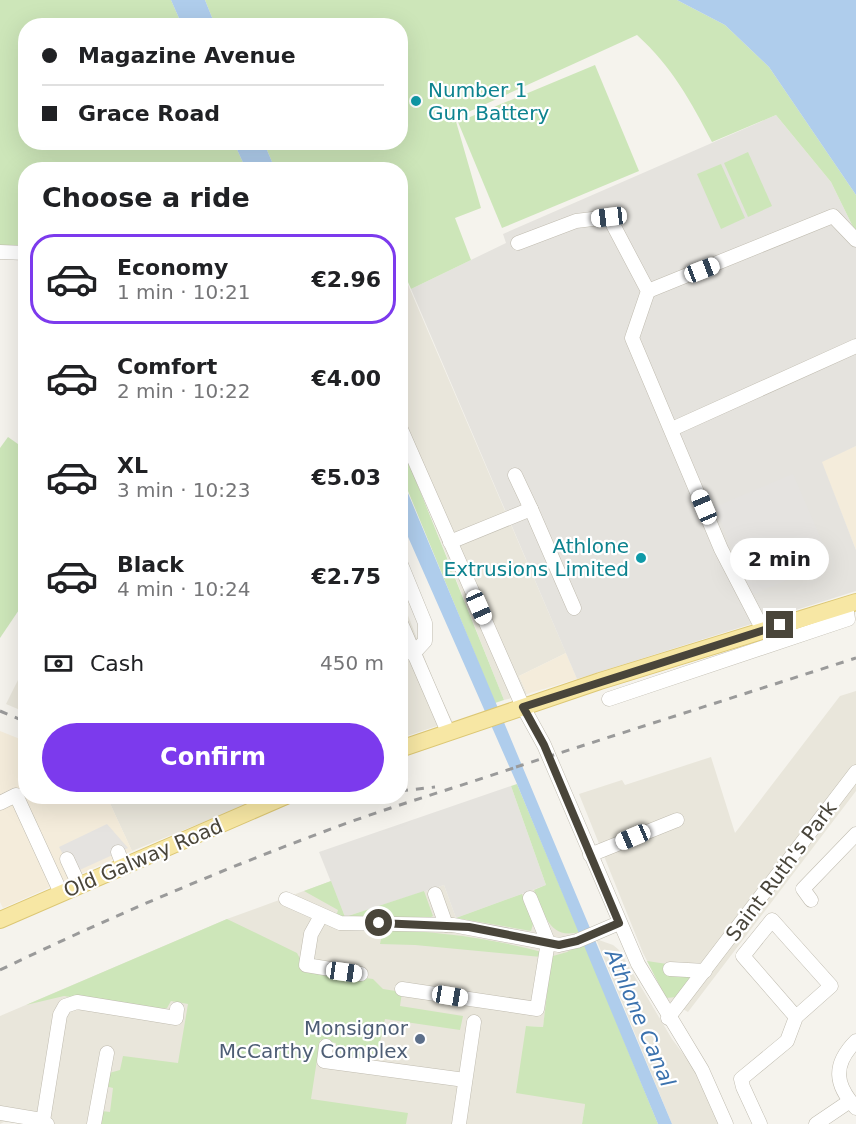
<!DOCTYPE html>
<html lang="en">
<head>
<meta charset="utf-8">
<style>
	body { margin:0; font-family:"DejaVu Sans",sans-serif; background:#f6f6f6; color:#202124; height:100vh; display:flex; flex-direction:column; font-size:22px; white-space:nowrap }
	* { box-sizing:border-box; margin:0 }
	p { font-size:20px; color:#757577 }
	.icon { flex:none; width:33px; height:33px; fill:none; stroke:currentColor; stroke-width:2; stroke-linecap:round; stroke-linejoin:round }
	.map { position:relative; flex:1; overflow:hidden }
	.sheet { position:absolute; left:18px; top:162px; width:390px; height:642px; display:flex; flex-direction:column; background:#fff; border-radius:24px; box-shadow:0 6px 24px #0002 }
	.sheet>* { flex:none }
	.guide { position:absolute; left:18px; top:18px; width:390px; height:132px; border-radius:24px; box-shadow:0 6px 24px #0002; display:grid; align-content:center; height:132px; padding:0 24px; background:#fff }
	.end { position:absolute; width:27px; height:27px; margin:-14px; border:8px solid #49453a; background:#fff; box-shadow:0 0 0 3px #fff }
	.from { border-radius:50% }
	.bubble { position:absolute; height:42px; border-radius:21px; background:#fff; box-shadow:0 6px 24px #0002; font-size:20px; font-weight:700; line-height:42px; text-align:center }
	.car { position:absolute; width:18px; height:36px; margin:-18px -9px; border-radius:8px; box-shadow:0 0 4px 2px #0007; background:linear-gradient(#fff 24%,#345 0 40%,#fff 0 76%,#345 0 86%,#fff 0) }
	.guide b { display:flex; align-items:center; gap:21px; height:57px; font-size:22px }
	.guide b+b { border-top:2px solid #e0e0e0 }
	.guide i { width:15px; height:15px; background:#202124 }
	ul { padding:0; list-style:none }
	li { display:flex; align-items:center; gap:18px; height:90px; margin:0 12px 9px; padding:0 12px; border:3px solid transparent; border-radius:24px }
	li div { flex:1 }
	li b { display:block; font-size:22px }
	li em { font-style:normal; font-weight:700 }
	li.on { border-color:#7c3aed }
	li>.icon { width:54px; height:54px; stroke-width:1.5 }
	h2 { padding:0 24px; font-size:27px; line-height:72px }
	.pay { display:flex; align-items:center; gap:15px; height:66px; padding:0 24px; font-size:22px }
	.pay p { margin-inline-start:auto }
	.cta { display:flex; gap:12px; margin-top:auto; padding:12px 24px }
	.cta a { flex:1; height:69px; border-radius:36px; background:#7c3aed; color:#fff; font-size:24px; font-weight:700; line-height:69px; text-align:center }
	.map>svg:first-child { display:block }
	.residential { fill:#e9e6db }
	.commercial { fill:#f4ecdb }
	.industrial { fill:#e5e3de }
	.green { fill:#cde6b9 }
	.parking { fill:#e5e3e0 }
	.water { fill:#afcdec }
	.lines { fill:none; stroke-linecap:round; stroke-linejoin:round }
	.minor-casing { stroke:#c0bcb0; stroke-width:15 }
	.major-casing { stroke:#dcc774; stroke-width:18 }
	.minor { stroke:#fff; stroke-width:14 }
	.major { stroke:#f7e7a4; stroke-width:16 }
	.rail { stroke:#9a9a9a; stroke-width:3; stroke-dasharray:8 8; stroke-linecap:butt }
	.route { stroke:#49453a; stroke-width:8 }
	.culture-dot { fill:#0f9aa8; stroke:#fff; stroke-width:2 }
	.service-dot { fill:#5c6f8a; stroke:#fff; stroke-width:2 }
	.labels { text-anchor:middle; stroke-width:4.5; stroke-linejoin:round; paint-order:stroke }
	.culture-label { font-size:20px; fill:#0d838f; stroke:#fff; text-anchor:start }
	.street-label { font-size:20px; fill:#49453a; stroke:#fff }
	.service-label { font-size:20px; fill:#4e5e75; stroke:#fff; text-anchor:end }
	.water-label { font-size:21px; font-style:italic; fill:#3b72ae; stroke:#fff }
</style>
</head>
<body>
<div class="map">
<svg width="856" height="1124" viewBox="0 0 856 1124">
	<rect width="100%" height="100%" fill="#f5f3ed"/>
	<g class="residential">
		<polygon points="400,266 566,653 519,676 527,694 504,700 401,441"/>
		<polygon points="400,595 434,682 452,721 401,738"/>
		<polygon points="25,666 26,712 25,712 6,704"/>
		<polygon points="856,691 856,791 688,1012 667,1000 643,953 579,794 622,780 625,785 711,757 735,833 840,696"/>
		<polygon points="107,797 265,797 132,851"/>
		<polygon points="331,881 345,917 444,885 456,918 546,885 584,943 545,1014 543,1027 526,1026 585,1104 582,1124 27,1124 4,1122 0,1124 0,1016 227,919"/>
		<polygon points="596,939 613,945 619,950 672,1039 693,1067 722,1124 672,1124"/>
	</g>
	<g class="commercial">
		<polygon points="856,446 856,550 821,461"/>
		<polygon points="566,653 577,679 527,694 519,676"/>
		<polygon points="0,731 25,741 26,796 107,797 132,851 3,908 0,902"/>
	</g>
	<g class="industrial">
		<polygon points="776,115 831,182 856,233 856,446 822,462 856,550 856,591 577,679 411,289 506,243 503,234"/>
		<polygon points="511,786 546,885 456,918 444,885 345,917 319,852"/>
	</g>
	<g class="green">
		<polygon points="0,0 171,0 182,25 26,26 26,142 234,143 246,169 26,170 25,256 0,254"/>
		<path d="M205 0H677L725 25 769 67 856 195V233L831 182 776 115 712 142C690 100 673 68 637 35L455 118 481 208 455 218 471 260 411 289 401 266 400 170 275 169 264 143 400 142V26L215 25Z"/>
		<polygon points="595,65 639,171 502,228 458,122"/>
		<polygon points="748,152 772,206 748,217 724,163"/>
		<polygon points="721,164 745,218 721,229 697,174"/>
		<polygon points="8,437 25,449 25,601 0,638 0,448"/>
		<polygon points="400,441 504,700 495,703 401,474"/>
		<path d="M517 784 579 932C549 940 544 913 534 890L546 885 511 786Z"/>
		<polygon points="331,881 345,917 424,891 433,916 427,919 336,917 338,910 304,891"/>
		<polygon points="522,894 533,924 531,931 456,918"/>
		<polygon points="227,919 297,953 306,970 373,979 383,989 402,992 400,1006 463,1016 460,1030 385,1019 378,1052 373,1059 344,1056 336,1049 336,1043 320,1040 311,1099 408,1113 406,1124 100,1124 102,1111 110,1112 113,1088 105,1086 109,1073 120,1070 123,1056 178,1063 188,1004 171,1001 167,1008 158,1010 64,996 26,1005"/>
		<path d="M383 930C437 931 489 938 542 952L541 957 415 945 380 944Z"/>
		<polygon points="584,943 658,1124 582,1124 585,1104 516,1093 526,1026 543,1027 551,960 553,956 567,952"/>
		<polygon points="647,961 667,964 690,977 690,980 677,997 666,998"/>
	</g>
	<g class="parking">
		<polygon points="793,474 831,562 751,595 715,507"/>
		<polygon points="107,824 128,848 73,873 59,847"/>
	</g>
	<g class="water">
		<polygon points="171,0 205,0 215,25 182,25"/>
		<polygon points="677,0 856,0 856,195 769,67 725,25"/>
		<polygon points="234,143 264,143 275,169 246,169"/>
		<polygon points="400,474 672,1124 658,1124 517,784 401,521"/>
	</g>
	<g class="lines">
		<g class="minor-casing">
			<g id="minor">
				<polyline points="518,243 576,221 609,217 648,291 632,338 721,549 763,630"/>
				<polyline points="0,252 26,253"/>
				<polyline points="648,291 833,216 856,240"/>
				<polyline points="400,427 523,707 544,745 638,964 702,1070 726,1124"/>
				<polyline points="672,429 856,346"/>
				<polyline points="515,475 531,509"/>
				<polyline points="450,542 531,509 574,608"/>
				<polyline points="400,562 425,623 425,641 413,654"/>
				<polyline points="400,621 448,732"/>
				<polyline points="609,699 848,619 846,605"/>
				<polyline points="0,803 16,795 61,893"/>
				<polyline points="118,852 123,865"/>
				<polyline points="590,855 677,820"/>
				<polyline points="67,859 79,885"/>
				<polyline points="435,894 446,925"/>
				<polyline points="286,899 340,923 453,925 559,945 577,941 619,923"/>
				<polyline points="811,900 803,889 856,834"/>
				<polyline points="321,916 311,934 306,965 361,974"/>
				<polyline points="670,969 705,971"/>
				<polyline points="402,989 537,1009 548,942 530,898"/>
				<polyline points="668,1018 856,772"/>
				<path d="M856 1041C832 1065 835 1085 856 1108"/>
				<polyline points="326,1046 324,1061 465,1080"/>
				<polyline points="0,1113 36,1119 47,1124"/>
				<polyline points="43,1121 60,1015 65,1006 77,1002 176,1018 177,1009"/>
				<polyline points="94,1124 107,1053"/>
				<polyline points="459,1124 474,1022"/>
				<polyline points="760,1124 743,1087 741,1079 787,1041 796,1017 831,986 772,920 743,956 796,1017"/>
				<polyline points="816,1124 850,1101"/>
			</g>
		</g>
		<g class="major-casing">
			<g id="major">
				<polyline points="400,749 600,681 856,602"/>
				<polyline points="0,920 286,796"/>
			</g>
		</g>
		<use href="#minor" class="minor"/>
		<use href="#major" class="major"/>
		<g class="rail">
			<polyline points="0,711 26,722"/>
			<polyline points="516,767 856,658"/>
			<polyline points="400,791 435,787"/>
			<path d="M0 970C106 919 213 873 323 832 388 807 456 788 522 765"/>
		</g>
	</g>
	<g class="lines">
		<polyline class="route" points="379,923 469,927 559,945 577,941 619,923 544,745 523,707 780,625"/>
	</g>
	<g class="culture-dot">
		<circle cx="416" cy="101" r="6"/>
		<circle cx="641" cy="558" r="6"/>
	</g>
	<circle class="service-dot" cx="420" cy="1039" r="6"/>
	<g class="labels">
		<g class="culture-label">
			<text x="428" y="97">Number 1<tspan x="428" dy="23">Gun Battery</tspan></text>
			<text x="629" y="553" text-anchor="end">Athlone<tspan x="629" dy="23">Extrusions Limited</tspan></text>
		</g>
		<g class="street-label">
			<text transform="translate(143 858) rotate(-23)" y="7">Old Galway Road</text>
			<text transform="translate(781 871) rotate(-53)" y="7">Saint Ruth's Park</text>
		</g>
		<g class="service-label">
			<text x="408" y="1035">Monsignor<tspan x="408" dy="23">McCarthy Complex</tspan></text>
		</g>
		<g class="water-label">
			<text transform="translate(640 1018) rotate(67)" y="7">Athlone Canal</text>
		</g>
	</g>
</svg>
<i class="end from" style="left:379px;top:923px"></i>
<i class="end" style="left:780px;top:625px"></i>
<div class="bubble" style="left:730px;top:538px;width:99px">2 min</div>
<i class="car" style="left:609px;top:217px;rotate:263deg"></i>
<i class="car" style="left:702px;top:270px;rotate:69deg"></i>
<i class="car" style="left:704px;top:507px;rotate:337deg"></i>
<i class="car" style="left:479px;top:607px;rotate:156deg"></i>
<i class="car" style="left:633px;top:837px;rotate:247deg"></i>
<i class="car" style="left:344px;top:972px;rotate:98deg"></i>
<i class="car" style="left:450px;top:996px;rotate:99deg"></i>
<div class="guide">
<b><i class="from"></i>Magazine Avenue</b>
<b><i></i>Grace Road</b>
</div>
<section class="sheet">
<h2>Choose a ride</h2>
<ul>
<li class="on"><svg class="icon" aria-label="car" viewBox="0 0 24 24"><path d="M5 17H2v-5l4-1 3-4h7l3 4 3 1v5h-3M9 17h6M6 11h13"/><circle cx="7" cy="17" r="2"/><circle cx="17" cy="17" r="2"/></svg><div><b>Economy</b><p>1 min · 10:21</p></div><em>€2.96</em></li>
<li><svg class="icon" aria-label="car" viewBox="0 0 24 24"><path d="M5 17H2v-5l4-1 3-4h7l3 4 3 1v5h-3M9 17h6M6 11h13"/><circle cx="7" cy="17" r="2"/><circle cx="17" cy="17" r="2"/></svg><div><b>Comfort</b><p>2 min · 10:22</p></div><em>€4.00</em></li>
<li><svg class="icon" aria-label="car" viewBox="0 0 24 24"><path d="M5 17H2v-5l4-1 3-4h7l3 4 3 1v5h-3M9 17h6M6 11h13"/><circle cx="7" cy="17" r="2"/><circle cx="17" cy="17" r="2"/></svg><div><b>XL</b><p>3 min · 10:23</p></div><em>€5.03</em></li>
<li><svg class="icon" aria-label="car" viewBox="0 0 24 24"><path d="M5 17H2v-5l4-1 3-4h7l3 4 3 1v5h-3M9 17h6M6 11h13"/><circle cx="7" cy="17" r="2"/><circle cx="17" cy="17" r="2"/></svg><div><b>Black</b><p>4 min · 10:24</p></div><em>€2.75</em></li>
</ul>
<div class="pay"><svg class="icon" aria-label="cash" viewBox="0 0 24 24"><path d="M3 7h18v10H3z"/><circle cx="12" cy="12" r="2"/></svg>Cash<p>450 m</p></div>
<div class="cta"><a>Confirm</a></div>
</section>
</div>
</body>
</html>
